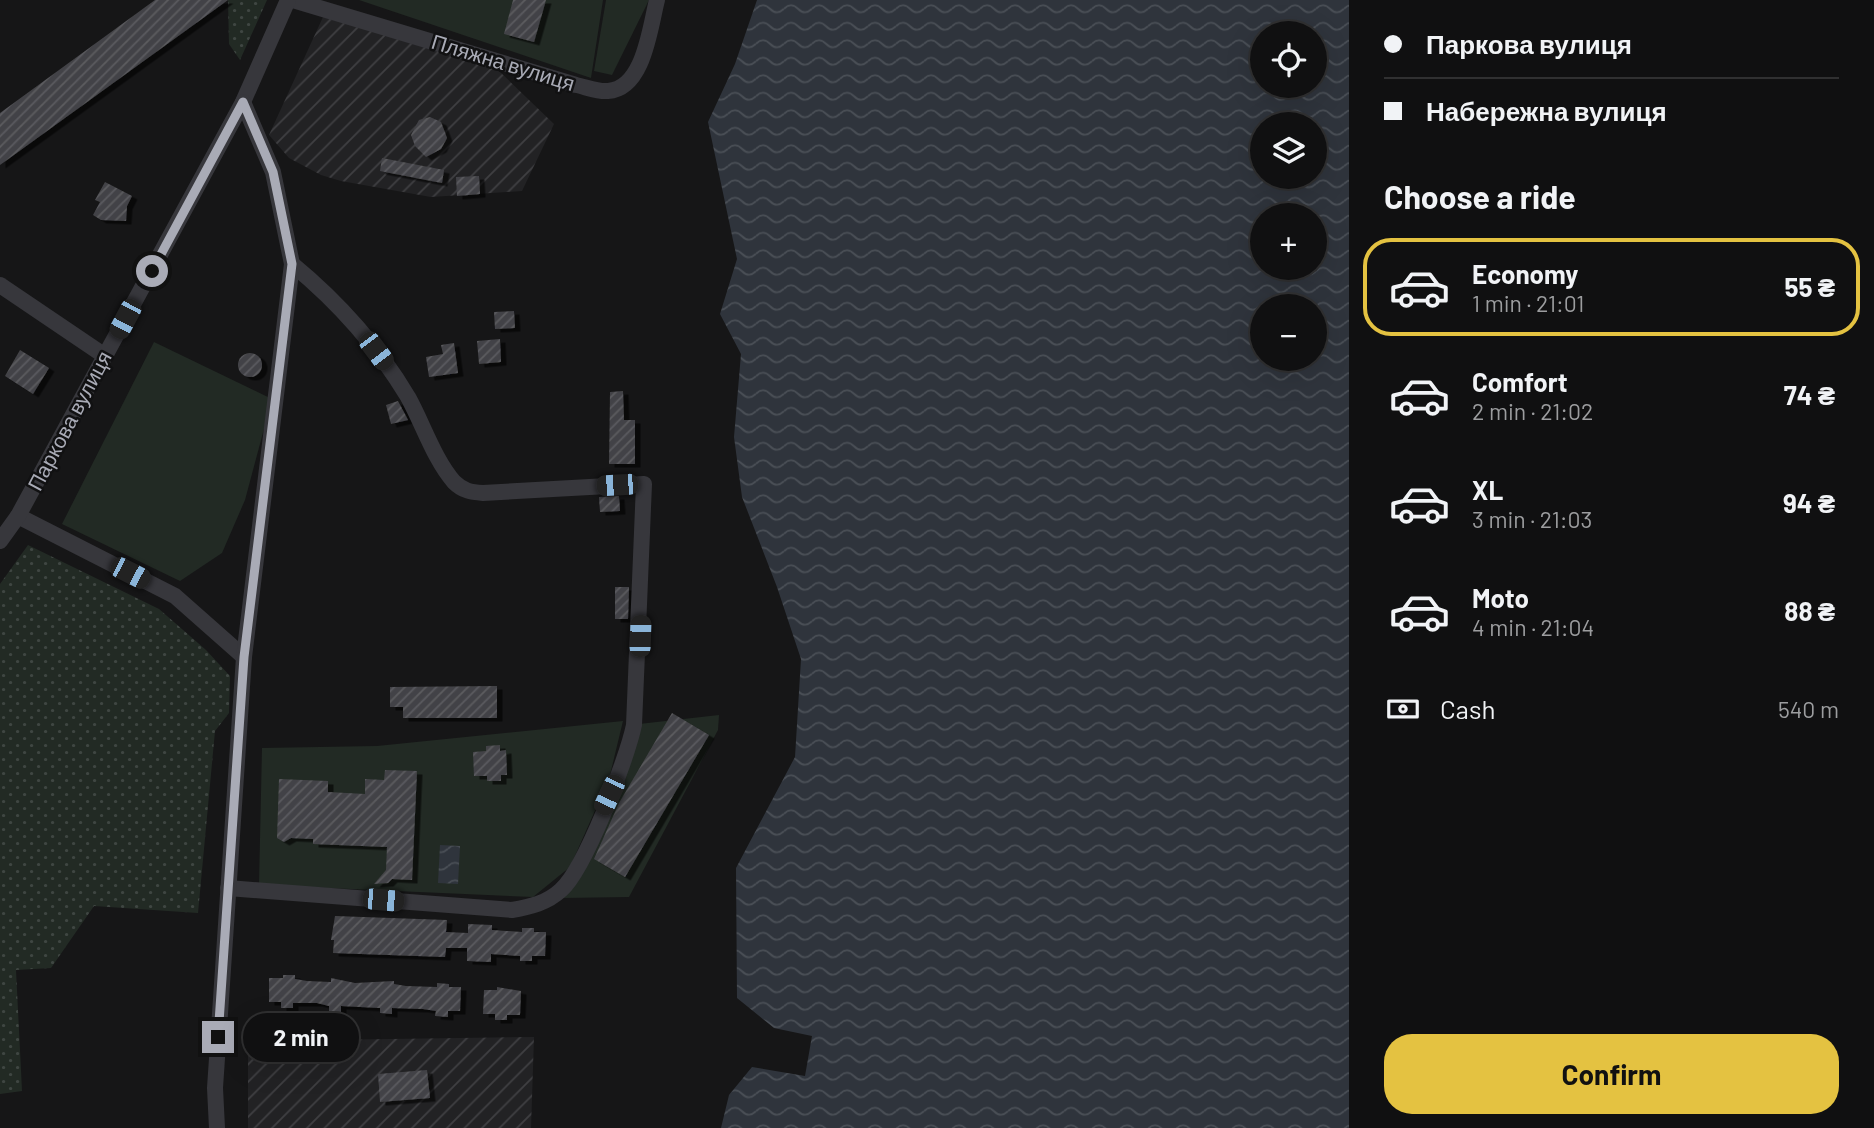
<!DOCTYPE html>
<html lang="en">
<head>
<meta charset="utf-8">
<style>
	body { margin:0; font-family:Barlow,sans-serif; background:#1e1e1f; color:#f1f3f6; height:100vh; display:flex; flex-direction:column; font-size:26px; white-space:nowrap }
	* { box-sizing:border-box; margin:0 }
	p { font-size:23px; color:#9c9d9f }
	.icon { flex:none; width:38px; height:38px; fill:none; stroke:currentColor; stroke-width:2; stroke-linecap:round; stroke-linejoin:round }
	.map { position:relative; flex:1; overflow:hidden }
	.sheet { display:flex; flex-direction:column; background:#101011; width:525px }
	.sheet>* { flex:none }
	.guide { display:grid; align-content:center; height:154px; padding:0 35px; background:#101011 }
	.tools { position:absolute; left:1250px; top:21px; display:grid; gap:14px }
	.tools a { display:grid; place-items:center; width:77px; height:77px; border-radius:50%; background:#101011; box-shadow:0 7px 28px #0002,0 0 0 2px #303031; font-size:35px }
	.end { position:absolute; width:32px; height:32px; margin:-16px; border:9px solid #a9abb6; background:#111; box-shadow:0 0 0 4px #111 }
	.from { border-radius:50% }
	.bubble { position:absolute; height:49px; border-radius:24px; background:#101011; box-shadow:0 7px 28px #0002,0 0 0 2px #303031; font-size:23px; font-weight:700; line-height:49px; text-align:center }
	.car { position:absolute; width:21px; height:42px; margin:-21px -10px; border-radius:9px; box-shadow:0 0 5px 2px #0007; background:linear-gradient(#222 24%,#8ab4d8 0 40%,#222 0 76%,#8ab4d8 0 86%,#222 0) }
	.guide b { display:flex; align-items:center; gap:24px; height:66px; font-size:26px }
	.guide b+b { border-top:2px solid #303031 }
	.guide i { width:18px; height:18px; background:#f1f3f6 }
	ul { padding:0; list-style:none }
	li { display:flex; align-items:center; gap:21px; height:98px; margin:0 14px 10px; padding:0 21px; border:4px solid transparent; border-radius:28px }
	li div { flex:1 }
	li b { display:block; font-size:26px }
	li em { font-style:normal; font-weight:700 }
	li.active { border-color:#e4c241 }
	li>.icon { width:63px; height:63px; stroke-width:1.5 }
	h2 { padding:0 35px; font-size:32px; line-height:84px }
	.pay { display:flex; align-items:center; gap:18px; height:77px; padding:0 35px; font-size:26px }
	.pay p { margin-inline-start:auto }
	.cta { display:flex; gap:14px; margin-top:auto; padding:14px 35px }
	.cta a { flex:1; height:80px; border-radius:28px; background:#e4c241; color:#111; font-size:28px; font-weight:700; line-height:80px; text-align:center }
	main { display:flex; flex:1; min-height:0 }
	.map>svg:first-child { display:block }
	.industrial { fill:url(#industrial-furrows) }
	.grass { fill:url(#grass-dots) }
	.park { fill:#222a24 }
	.water { fill:url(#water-waves); fill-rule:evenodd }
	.building { fill:url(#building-hatch); filter:url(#shadow) }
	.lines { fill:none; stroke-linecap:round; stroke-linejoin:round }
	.street { stroke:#37373c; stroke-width:16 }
	.route { stroke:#a9abb6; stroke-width:9 }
	.labels { text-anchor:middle; stroke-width:5; stroke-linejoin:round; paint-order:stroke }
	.street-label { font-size:21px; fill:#a9abb6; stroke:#111112 }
</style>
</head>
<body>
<main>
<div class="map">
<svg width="1349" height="1128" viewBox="0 0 1349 1128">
	<defs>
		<pattern id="industrial-furrows" width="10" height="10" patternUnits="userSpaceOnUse" patternTransform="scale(1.75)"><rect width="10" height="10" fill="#222224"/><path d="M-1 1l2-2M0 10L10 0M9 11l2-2" fill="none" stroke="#3f3f42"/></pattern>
		<pattern id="grass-dots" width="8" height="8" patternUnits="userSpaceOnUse" patternTransform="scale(1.75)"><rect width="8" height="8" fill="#222a24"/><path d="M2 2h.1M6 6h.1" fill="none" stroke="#3f4642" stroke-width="1.8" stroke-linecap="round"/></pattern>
		<pattern id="water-waves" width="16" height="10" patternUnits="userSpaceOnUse" patternTransform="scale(1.75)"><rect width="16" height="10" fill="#2f343c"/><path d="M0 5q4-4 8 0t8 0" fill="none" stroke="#4a4f56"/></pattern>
		<pattern id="building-hatch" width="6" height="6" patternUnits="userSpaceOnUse" patternTransform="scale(1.75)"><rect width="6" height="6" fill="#434347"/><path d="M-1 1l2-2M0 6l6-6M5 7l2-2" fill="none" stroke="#5b5b5f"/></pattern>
		<filter id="shadow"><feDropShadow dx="5.5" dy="3.5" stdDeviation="0" flood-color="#0009"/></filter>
	</defs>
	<rect width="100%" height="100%" fill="#161617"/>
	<g class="industrial">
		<polygon points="323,17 483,63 499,71 554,124 522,191 431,197 341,181 321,175 289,158 269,135"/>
		<polygon points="534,1037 531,1128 248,1128 248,1041"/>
	</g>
	<g class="grass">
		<polygon points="228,0 267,0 240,60 229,44"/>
		<polygon points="28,545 159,609 206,650 230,676 229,713 215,731 198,913 94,906 51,968 16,970 22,1091 0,1094 0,584"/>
	</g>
	<g class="park">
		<polygon points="359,0 603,0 591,78"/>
		<polygon points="606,0 649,0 612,75 594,71"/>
		<polygon points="154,342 272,399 245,500 222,553 180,581 62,524"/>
		<polygon points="719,715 718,730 629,897 563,898 639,724"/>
		<polygon points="623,721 609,779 570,867 533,897 259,885 262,748 377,746"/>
	</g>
	<g class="water">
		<path d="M757 0H1349V1128H721L729 1095 752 1067 805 1076 812 1036 774 1028 737 998 736 868 795 757 801 659 777 587 742 497 734 437 741 354 720 314 737 259 708 122 735 64ZM1262 33H1314V86H1262ZM1262 124H1314V177H1262ZM1262 215H1314V268H1262ZM1262 306H1314V359H1262Z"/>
		<polygon points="440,845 460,846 458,884 438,883"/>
	</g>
	<g class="building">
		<polygon points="155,0 228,0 0,165 0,113"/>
		<polygon points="513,0 546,0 534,42 504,34"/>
		<polygon points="430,117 441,122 447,138 441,149 426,157 415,146 411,135 419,120"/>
		<polygon points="382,158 444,170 442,183 380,171"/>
		<polygon points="479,176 480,194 457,196 456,177"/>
		<polygon points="105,182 132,196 127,206 126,221 101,220 93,215 100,202 95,200"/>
		<polygon points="514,311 515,328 495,329 494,312"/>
		<polygon points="500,339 501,362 479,364 477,341"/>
		<polygon points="454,343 458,373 429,377 426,357 443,354 441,345"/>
		<polygon points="20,350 49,368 33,394 5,376"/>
		<circle cx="250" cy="365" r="12"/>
		<polygon points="623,391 624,420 635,420 635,464 609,464 610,392"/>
		<polygon points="398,401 408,420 391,424 386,405"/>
		<polygon points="619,496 620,511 600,512 599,497"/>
		<polygon points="615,587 629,587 628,619 615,619"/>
		<polygon points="497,686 497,718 403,718 403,707 390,707 390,687"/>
		<polygon points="672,713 709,735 625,877 594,859 619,803"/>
		<polygon points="500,745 500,751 506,750 507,775 501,775 501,781 487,781 487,776 474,776 473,752 486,751 486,746"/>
		<polygon points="385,770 417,771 412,880 392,879 388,883 374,884 386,870 387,847 313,844 313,839 291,838 284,842 277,838 279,779 328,781 328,792 365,794 365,779 384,780"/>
		<polygon points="335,916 447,920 446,932 468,933 468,924 492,925 492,930 522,932 522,928 534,928 534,932 546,932 545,956 532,956 532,961 520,961 520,956 491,954 491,962 467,961 467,948 446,948 445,957 333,953 334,940 331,940"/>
		<polygon points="283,975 295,975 295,979 307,981 331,982 331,978 355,983 394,981 394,984 406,986 437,987 437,983 449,984 449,987 461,987 460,1011 448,1011 448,1017 435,1016 436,1011 423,1009 392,1008 392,1014 380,1013 380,1008 341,1006 341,1012 329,1011 329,1006 317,1003 293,1003 293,1008 281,1008 281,1002 269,1002 269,978 283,978"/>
		<polygon points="497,987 521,991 520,1015 507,1015 507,1020 495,1020 495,1014 483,1014 484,990 497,990"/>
		<polygon points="427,1070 430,1098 380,1102 378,1074"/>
	</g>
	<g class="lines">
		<g class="street">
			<path d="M293 0 576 85C586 87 598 92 608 91 644 89 650 27 657 0"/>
			<polyline points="0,285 105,356"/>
			<polyline points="18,516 175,596 244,657"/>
			<polyline points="0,541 18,516 243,102 288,0"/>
			<path d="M228 888 512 910C530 907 547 903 561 890 585 869 627 759 634 725L644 484 483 493C471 492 463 491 454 482 434 459 423 424 408 397 377 345 338 302 292 264"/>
			<polyline points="217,1128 215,1088 244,657 292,264 273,172 243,102"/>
		</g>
	</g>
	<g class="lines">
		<polyline class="route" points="152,271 243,102 273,172 292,264 244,657 218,1037"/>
	</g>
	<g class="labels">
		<g class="street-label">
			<text transform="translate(503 63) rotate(17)" y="7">Пляжна вулиця</text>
			<text transform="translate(70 421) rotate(-62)" y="7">Паркова вулиця</text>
		</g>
	</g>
</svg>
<div class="tools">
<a><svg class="icon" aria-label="locate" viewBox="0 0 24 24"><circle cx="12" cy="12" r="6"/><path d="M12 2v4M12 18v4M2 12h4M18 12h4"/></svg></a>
<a><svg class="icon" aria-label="layers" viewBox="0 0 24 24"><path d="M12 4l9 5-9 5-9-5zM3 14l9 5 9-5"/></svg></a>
<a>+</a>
<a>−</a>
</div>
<i class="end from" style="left:152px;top:271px"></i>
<i class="end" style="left:218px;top:1037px"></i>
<div class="bubble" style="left:243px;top:1013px;width:116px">2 min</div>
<i class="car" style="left:125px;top:319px;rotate:208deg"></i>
<i class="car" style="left:376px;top:351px;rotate:143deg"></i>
<i class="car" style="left:617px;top:485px;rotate:267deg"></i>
<i class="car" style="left:130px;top:573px;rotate:117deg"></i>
<i class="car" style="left:640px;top:636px;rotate:2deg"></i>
<i class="car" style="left:609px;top:795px;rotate:205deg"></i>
<i class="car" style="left:383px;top:900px;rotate:95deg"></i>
</div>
<section class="sheet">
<div class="guide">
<b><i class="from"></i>Паркова вулиця</b>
<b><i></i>Набережна вулиця</b>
</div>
<h2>Choose a ride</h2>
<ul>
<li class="active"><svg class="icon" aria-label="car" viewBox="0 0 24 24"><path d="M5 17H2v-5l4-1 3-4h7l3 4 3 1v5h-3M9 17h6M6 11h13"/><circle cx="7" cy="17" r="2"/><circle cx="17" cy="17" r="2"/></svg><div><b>Economy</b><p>1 min · 21:01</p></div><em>55 ₴</em></li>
<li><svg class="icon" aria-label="car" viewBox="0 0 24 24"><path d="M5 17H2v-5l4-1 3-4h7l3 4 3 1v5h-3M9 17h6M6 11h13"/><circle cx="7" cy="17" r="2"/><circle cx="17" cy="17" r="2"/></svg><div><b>Comfort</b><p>2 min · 21:02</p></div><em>74 ₴</em></li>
<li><svg class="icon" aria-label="car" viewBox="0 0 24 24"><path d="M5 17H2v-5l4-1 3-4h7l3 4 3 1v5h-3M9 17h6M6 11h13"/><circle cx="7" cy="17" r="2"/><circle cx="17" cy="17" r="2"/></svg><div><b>XL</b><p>3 min · 21:03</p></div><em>94 ₴</em></li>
<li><svg class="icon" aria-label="car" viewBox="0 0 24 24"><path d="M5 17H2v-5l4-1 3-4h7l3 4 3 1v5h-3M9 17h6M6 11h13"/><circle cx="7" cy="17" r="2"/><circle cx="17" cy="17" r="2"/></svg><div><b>Moto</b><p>4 min · 21:04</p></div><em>88 ₴</em></li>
</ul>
<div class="pay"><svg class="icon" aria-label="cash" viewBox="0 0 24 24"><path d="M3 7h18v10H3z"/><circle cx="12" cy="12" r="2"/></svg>Cash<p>540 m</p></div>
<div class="cta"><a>Confirm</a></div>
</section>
</main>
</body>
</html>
